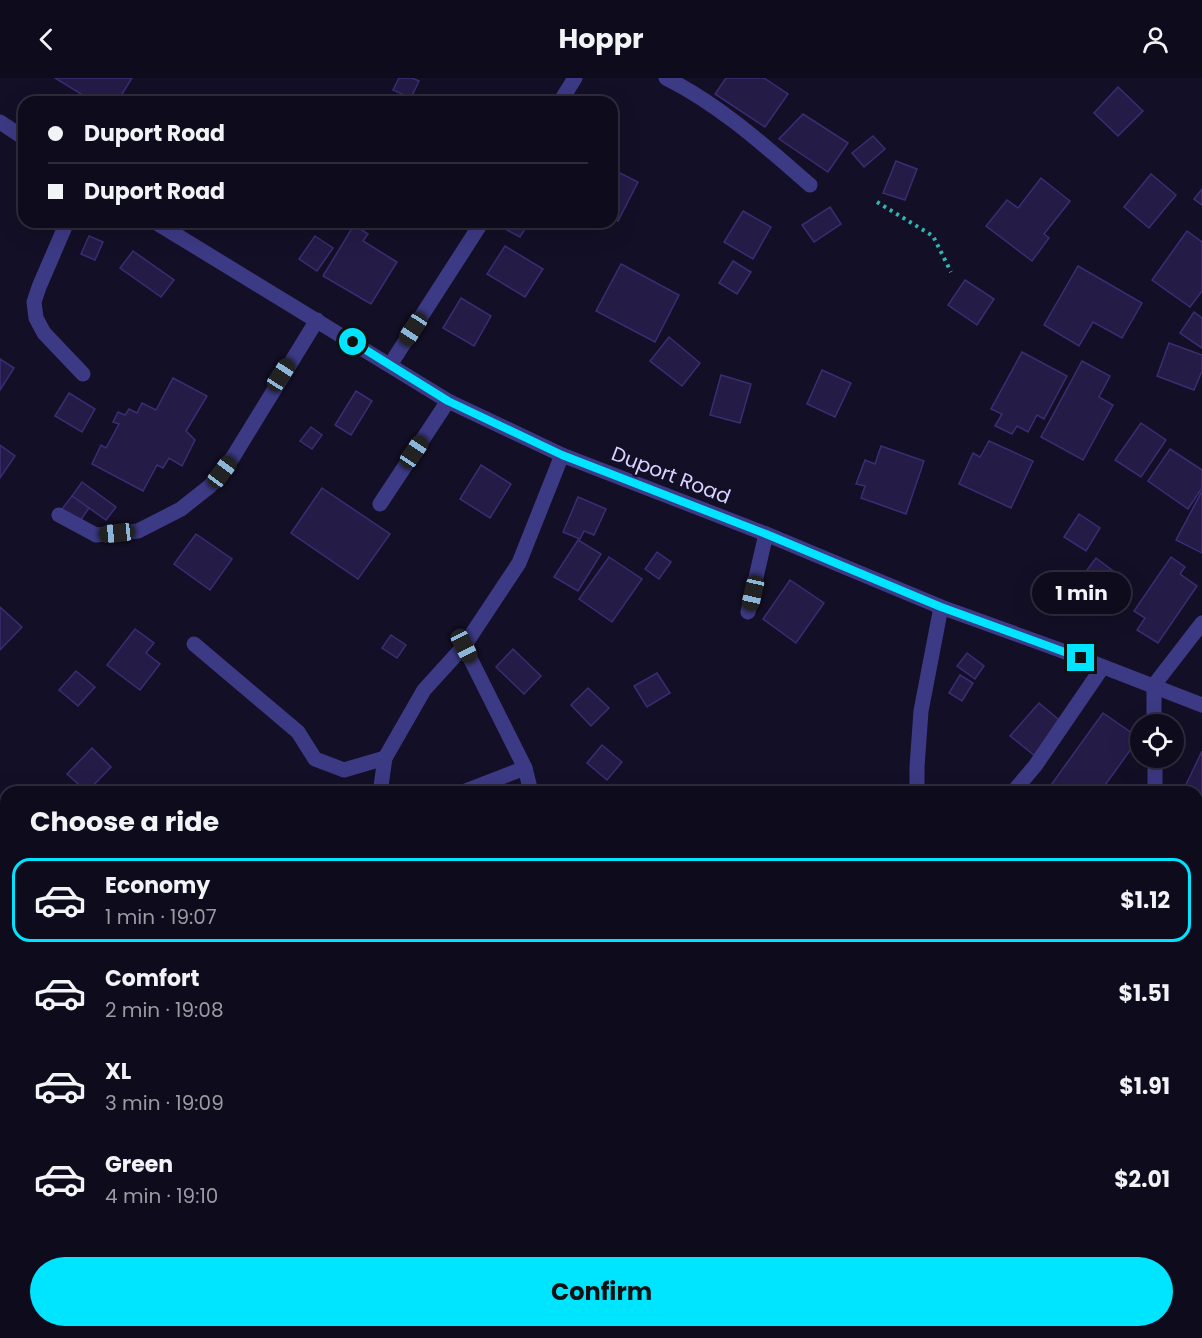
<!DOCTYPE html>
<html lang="en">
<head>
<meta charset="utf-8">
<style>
	body { margin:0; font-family:Poppins,sans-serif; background:#171425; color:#f1f3f6; height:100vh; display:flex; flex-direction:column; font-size:22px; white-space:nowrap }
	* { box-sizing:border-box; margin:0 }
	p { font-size:20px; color:#9b9ba3 }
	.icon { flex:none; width:33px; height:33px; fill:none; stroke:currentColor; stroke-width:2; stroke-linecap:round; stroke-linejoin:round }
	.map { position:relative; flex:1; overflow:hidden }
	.panel { position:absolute; left:0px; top:708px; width:1203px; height:552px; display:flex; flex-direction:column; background:#0e0b1c; border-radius:18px 18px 0 0; box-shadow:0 6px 24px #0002,0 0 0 2px #2e2b3b }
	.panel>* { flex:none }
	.hud { position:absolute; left:18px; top:18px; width:600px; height:132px; border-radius:18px; box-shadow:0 6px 24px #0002,0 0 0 2px #2e2b3b; display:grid; align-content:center; height:132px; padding:0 30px; background:#0e0b1c }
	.fabs { position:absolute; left:1130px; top:636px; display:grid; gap:12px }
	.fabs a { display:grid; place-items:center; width:54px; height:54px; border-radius:50%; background:#0e0b1c; box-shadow:0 6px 24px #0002,0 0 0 2px #2e2b3b; font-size:30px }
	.end { position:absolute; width:27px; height:27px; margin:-14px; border:8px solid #00e5ff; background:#111; box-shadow:0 0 0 3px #111 }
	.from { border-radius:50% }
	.bubble { position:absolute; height:42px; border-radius:21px; background:#0e0b1c; box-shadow:0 6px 24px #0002,0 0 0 2px #2e2b3b; font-size:20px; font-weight:700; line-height:42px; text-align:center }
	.car { position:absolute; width:18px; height:36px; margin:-18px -9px; border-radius:8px; box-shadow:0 0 4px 2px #0007; background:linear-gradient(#222 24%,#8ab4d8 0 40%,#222 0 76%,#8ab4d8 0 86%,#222 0) }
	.hud b { display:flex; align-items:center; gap:21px; height:57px; font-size:22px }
	.hud b+b { border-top:2px solid #2e2b3b }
	.hud i { width:15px; height:15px; background:#f1f3f6 }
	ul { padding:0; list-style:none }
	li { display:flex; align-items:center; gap:18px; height:84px; margin:0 12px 9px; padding:0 18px; border:3px solid transparent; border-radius:18px }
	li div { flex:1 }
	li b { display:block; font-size:22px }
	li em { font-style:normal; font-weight:700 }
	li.current { border-color:#00e5ff }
	li>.icon { width:54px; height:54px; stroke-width:1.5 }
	h2 { padding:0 30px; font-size:27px; line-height:72px }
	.cta { display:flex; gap:12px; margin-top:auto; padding:12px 30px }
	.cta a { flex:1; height:69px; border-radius:36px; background:#00e5ff; color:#111; font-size:24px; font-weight:700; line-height:69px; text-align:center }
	header { display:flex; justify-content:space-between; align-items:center; height:78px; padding:0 30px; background:#0e0b1c; font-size:27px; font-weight:700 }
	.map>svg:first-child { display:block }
	.green { fill:#12302f }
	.building { fill:#241b47; stroke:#3b2d73; stroke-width:1.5 }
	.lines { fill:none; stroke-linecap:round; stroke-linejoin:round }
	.path { stroke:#2fb8b0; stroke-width:4; stroke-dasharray:3 4.5; stroke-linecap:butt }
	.street { stroke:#3d3a85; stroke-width:15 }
	.route { stroke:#00e5ff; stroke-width:8 }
	.labels { text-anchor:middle; stroke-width:5; stroke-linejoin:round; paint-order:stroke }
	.street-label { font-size:20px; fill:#d9d4ff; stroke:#130f26 }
</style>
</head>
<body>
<header><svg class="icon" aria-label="back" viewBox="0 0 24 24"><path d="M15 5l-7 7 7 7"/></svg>Hoppr<svg class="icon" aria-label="person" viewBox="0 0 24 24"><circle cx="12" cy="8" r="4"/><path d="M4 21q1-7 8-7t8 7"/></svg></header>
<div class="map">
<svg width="1202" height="1260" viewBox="0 0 1202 1260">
	<rect width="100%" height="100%" fill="#130f26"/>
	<polygon class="green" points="0,1003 6,1006 6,1254 814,1254 817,1260 0,1260"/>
	<g class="building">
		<polygon points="55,0 132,0 117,24 94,24"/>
		<polygon points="399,0 412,0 419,3 411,20 393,12"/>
		<polygon points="726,0 764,0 788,16 765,49 715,16"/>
		<polygon points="1118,9 1143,33 1118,58 1094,35"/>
		<polygon points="803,36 848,65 828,94 779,61"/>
		<polygon points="873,58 885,71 864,89 852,75"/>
		<polygon points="896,83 917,91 905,122 883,115"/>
		<polygon points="612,91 638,104 618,143 612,140"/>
		<polygon points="1151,96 1176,117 1149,150 1124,129"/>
		<polygon points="1041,100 1070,123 1044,156 1049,160 1032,183 986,148 1007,122 1018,130"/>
		<polygon points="1202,111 1202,127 1194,121"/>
		<polygon points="830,129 841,146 814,164 802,147"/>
		<polygon points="743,133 771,149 753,181 724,164"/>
		<polygon points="507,144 526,144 528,146 520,159 503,150"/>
		<polygon points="354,147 368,156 363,163 397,184 371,226 323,198"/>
		<polygon points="1187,153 1202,164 1202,213 1190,229 1152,202"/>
		<polygon points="89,158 103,164 95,182 81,176"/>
		<polygon points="315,158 333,170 317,193 299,181"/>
		<polygon points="505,168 543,191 525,219 487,196"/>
		<polygon points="133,173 174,202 161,219 120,190"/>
		<polygon points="733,183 751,194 737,216 719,205"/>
		<polygon points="621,186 679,217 655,264 596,233"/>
		<polygon points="1078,188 1142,225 1122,260 1093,244 1079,268 1044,247"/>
		<polygon points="965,202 994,221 977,247 948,227"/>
		<polygon points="461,220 491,238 474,268 443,250"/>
		<polygon points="1194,234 1202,240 1202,270 1180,255"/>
		<polygon points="669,259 700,285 682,308 650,283"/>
		<polygon points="1169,265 1202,277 1202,293 1194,312 1157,298"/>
		<polygon points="1022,274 1067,298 1044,341 1037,337 1028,354 1017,348 1012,356 995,348 1002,336 991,331"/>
		<polygon points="0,281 14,290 0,312"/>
		<polygon points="1082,283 1110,298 1099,319 1113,327 1083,382 1041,359"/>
		<polygon points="822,292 851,305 835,339 807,326"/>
		<polygon points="721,297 751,306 740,345 710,337"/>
		<polygon points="173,300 207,318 186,353 195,362 182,388 169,380 163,390 157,387 143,413 92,386 101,367 106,370 119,346 113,344 118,334 125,337 129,331 137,335 142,325 156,332"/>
		<polygon points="356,313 372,323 351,357 335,347"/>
		<polygon points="69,315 95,331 82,354 55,338"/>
		<polygon points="1141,345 1166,362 1141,399 1115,382"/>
		<polygon points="311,349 322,357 312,371 300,363"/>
		<polygon points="989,363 1033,383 1011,430 959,406 973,375 980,379"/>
		<polygon points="0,367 15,378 0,400"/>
		<polygon points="881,368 924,383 906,436 861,420 865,408 856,406 865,382 875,386"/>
		<polygon points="1170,371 1202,392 1202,410 1188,431 1148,403"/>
		<polygon points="481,387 511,406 490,440 460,421"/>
		<polygon points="82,404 116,429 106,442 72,418"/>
		<polygon points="322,410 390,456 358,501 291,455"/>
		<polygon points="1202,413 1202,475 1176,462"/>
		<polygon points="72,418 89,430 80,443 62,431"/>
		<polygon points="578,419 606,431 594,457 584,453 580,461 563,454"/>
		<polygon points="1079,436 1100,450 1086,473 1064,459"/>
		<polygon points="196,456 232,481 210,512 174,486"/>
		<polygon points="578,462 601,476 578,513 554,499"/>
		<polygon points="657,474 671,484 659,501 645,491"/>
		<polygon points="609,479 642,501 612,544 579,521"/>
		<polygon points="1171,479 1185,489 1180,496 1197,508 1158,565 1137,552 1145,540 1134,533"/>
		<polygon points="1096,480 1121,499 1094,535 1069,516"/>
		<polygon points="790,502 824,525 796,565 763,541"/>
		<polygon points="0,529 22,549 0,572"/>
		<polygon points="135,551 154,565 146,575 160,586 140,612 107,587"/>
		<polygon points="391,557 406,567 397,580 382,570"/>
		<polygon points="513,571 541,598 524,616 496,589"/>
		<polygon points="967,575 984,588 975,601 957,588"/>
		<polygon points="76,593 95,609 78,628 59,612"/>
		<polygon points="657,595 670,615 647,629 634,608"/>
		<polygon points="960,597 973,605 962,623 949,615"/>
		<polygon points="588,610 609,630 591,648 571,627"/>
		<polygon points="1039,625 1063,645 1035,678 1010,658"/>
		<polygon points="1103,635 1139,660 1100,714 1046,714"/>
		<polygon points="602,667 622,684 607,702 587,685"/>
		<polygon points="92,670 111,689 87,714 67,696"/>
		<polygon points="1202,673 1202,722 1197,719 1197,714 1183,713"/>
		<polygon points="1197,759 1202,760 1202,804 1197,803"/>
		<polygon points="1197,824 1202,826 1202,855 1197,853"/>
		<polygon points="1197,904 1202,905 1202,947 1197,947"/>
		<polygon points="1197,957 1202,959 1202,987 1197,986"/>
		<polygon points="1197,1155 1202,1157 1202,1217 1197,1215"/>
	</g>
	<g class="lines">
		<polyline class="path" points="877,124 933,158 951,194"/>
		<g class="street">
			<path d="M666 0C720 27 765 68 810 107"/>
			<polyline points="560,24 575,0"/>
			<polyline points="0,44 24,60"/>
			<polyline points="67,144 39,209 34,224 36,240 44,255 83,296"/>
			<polyline points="155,144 448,323 562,377 766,456 941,529 1060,572 1202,627"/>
			<polyline points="390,287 482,144"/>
			<polyline points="380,426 448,323"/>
			<polyline points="59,437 96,457 138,453 181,431 210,408 233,379 317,242"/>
			<polyline points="748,534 766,456"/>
			<polyline points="194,566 298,654 315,681 344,692 385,680"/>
			<polyline points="464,568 525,690 531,714"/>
			<polyline points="1154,646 1154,607 1202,545"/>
			<polyline points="1155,680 1155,714"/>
			<polyline points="383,714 381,708 385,680 424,612 464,568 519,485 562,377"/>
			<polyline points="463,714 525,690"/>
			<polyline points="917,714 917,689 921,633 941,529"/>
			<polyline points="1013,714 1035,688 1102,590"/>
			<polyline points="1197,1111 1202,1099"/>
		</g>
	</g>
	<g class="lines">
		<polyline class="route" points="353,264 448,323 562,377 766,456 941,529 1081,580"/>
	</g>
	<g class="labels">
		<g class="street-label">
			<text transform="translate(671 397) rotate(21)" y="7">Duport Road</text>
		</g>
	</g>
</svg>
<div class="fabs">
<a><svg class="icon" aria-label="locate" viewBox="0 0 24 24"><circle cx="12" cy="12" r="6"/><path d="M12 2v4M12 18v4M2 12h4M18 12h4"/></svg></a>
</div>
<i class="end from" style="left:353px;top:264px"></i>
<i class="end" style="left:1081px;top:580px"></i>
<div class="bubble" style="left:1032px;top:494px;width:99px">1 min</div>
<i class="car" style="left:413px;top:251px;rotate:213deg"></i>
<i class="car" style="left:281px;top:297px;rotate:33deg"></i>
<i class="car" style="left:414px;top:374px;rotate:34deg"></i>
<i class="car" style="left:222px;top:394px;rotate:37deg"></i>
<i class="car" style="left:117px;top:455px;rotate:264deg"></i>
<i class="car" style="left:753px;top:515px;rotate:193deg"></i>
<i class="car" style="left:464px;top:568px;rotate:153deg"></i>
<div class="hud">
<b><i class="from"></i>Duport Road</b>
<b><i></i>Duport Road</b>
</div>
<section class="panel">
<h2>Choose a ride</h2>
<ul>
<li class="current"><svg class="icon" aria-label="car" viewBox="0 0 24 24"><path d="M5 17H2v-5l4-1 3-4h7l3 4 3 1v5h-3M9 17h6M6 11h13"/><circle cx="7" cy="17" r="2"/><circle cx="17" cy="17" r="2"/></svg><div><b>Economy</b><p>1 min · 19:07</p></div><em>$1.12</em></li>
<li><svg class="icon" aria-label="car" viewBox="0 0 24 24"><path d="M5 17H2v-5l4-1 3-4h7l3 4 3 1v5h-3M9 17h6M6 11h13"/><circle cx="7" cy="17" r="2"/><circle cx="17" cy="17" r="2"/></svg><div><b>Comfort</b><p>2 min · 19:08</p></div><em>$1.51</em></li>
<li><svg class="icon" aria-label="car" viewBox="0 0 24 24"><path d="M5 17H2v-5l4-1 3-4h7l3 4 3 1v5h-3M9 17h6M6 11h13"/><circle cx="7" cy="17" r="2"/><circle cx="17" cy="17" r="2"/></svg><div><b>XL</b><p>3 min · 19:09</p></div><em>$1.91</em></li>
<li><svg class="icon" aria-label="car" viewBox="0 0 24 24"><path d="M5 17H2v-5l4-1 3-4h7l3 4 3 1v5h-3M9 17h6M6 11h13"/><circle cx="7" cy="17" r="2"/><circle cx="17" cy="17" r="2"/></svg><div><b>Green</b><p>4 min · 19:10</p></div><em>$2.01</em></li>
</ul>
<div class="cta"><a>Confirm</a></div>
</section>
</div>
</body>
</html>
